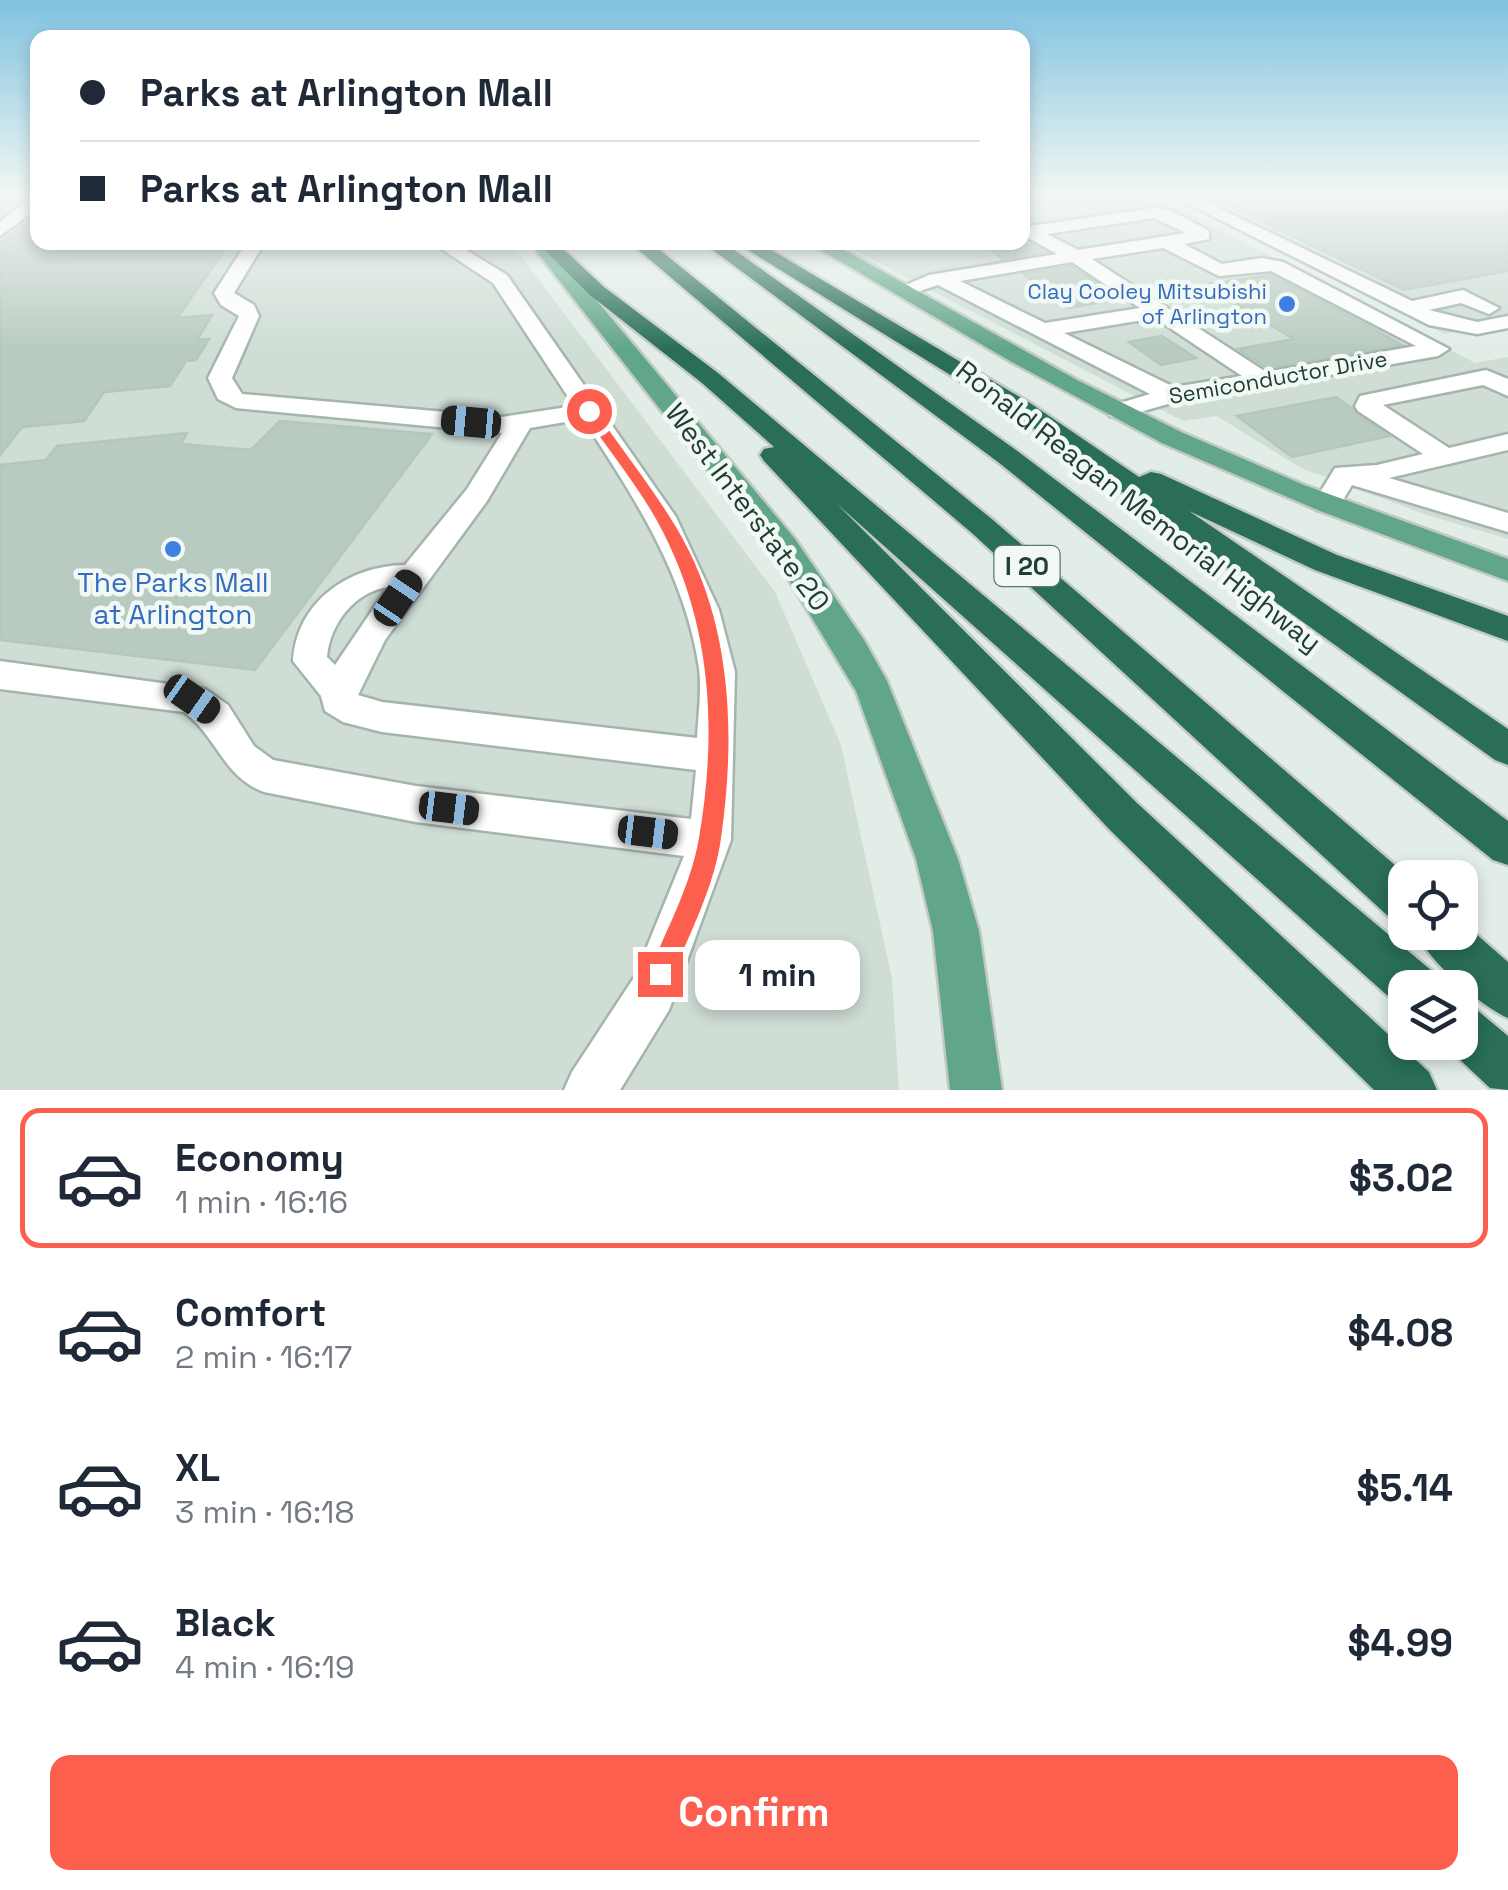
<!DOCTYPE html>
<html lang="en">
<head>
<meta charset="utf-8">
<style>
	body { margin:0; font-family:"Space Grotesk",sans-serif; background:#f2f2f3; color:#1f2937; height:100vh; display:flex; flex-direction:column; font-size:38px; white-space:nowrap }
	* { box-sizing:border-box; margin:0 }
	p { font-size:32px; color:#747a83 }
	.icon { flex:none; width:55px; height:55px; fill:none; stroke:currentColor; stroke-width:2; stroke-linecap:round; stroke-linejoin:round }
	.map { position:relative; height:1090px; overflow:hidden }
	.side { display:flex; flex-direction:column; background:#fff; flex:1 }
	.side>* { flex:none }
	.hud { position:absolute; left:30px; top:30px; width:1000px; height:220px; border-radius:20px; box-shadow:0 5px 15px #0003; display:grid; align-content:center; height:220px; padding:0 50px; background:#fff }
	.controls { position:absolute; left:1388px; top:860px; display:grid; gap:20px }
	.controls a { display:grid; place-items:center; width:90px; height:90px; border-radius:20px; background:#fff; box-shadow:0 5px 15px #0003; font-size:50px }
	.end { position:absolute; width:45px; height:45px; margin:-22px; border:12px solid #fd5f4f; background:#fff; box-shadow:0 0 0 5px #fff }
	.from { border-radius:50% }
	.bubble { position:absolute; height:70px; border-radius:20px; background:#fff; box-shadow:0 5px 15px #0003; font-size:32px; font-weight:700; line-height:70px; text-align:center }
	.car { position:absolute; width:30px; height:60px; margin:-30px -15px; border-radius:12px; box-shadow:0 0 8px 2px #0007; background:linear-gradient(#222 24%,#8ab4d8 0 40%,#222 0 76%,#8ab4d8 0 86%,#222 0) }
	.hud b { display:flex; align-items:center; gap:35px; height:95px; font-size:38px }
	.hud b+b { border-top:2px solid #e0e1e3 }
	.hud i { width:25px; height:25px; background:#1f2937 }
	ul { padding:18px 0 0; list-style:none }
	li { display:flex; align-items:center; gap:30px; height:140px; margin:0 20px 15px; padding:0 30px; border:5px solid transparent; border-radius:20px }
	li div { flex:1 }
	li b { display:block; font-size:38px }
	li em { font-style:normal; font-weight:700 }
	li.current { border-color:#fd5f4f }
	li>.icon { width:90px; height:90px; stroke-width:1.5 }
	.button { display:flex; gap:20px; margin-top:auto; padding:20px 50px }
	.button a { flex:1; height:115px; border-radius:20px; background:#fd5f4f; color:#fff; font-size:40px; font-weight:700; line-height:115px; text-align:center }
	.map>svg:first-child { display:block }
	.built { fill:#cfddd5 }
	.building { fill:#b9cbc1; stroke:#b3c7bc; stroke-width:2.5 }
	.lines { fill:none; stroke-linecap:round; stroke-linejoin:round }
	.minor-casing { stroke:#a3b5ac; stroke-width:5 }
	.major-casing { stroke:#c1c9c6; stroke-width:5 }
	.highway-casing { stroke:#c1c9c6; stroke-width:5 }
	.minor { fill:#fff; fill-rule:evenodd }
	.major { fill:#62a68a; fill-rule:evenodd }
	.highway { fill:#296e55; fill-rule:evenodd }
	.route { fill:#fd5f4f }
	.shop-dot { fill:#3f7fe0; stroke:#f2f9f5; stroke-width:4 }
	.labels { text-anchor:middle; stroke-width:9; stroke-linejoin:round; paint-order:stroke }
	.far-shop-label { font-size:22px; fill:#366cbe; stroke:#f2f9f5; text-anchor:end }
	.far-street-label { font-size:22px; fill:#203f32; stroke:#f2f9f5 }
	.shield { fill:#f2f9f5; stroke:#5f776c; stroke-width:2.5 }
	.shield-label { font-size:25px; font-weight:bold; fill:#203f32 }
	.street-label { font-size:28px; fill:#203f32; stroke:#f2f9f5 }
	.shop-label { font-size:28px; fill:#366cbe; stroke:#f2f9f5 }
</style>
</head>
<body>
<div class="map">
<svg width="1508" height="1090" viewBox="0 0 1508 1090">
	<rect width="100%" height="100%" fill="#e1ede6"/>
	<g class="built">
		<polygon points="0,196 37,196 38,242 511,243 775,592 841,745 892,979 899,1090 0,1090"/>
		<polygon points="1023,196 1156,196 1475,363 1508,357 1508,539 1424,514 1301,468 1217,416 1183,421 840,243 1022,242"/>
		<polygon points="1168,196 1508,196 1508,321 1445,334"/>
	</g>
	<g class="building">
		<polygon points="1209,196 1508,196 1508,271 1404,290"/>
		<polygon points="38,213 38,242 230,242 177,318 212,315 197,340 209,339 196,360 186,361 170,386 104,392 84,421 22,427 0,455 0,243"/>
		<polygon points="1022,242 1046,252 1003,259 987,247"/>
		<polygon points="1071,266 1120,299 1068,308 1024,274"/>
		<polygon points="1270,275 1367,325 1402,345 1267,368 1238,349 1294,339 1203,285"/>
		<polygon points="1162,336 1196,358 1161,365 1129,342"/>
		<polygon points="1336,397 1389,436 1292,457 1237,416"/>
		<polygon points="280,421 432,434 255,670 0,640 0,465 46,460 57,446 187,433 181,444 251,450"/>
	</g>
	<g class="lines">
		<g class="minor-casing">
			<g id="minor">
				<polygon points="32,196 38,196 38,208 0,236 0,222"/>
				<polygon points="1173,196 1194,196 1412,301 1463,290 1499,308 1489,314 1461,303 1429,310 1477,322 1508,316 1508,328 1477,334 1429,325"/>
				<path d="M1154 208 1170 210 1209 231V239L1184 244 1222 264 1262 258 1283 262 1449 349 1438 356 1175 402 1119 418 1110 416 1107 411 1110 406 1150 394 938 285 904 296 894 290 929 275 1057 254 1023 235V227ZM1154 218 1186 233 1078 250 1047 234ZM1163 248 1219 276 1271 271 1416 346 1266 372 1092 259ZM1072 262 1140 308 1045 323 960 281ZM1155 318 1242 376 1174 387 1064 333Z"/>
				<path d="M247 242H265L234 293 254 305 259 316 232 378 242 394 502 417 574 406 493 283 431 242H453L507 275 676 517 719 610 735 672 731 840 669 1010 620 1090H564L572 1072 635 976 684 856 416 822 264 792C223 777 217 736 184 712L0 689V661L205 689 228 705 254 746 273 760 416 786 691 819 696 770 382 732 343 722 325 711 321 696 293 661C297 601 349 566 405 565L467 489 502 433 236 408 218 399 208 378 239 316 221 305 214 293ZM583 419C634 497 685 574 699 668 702 691 698 715 697 738L382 702 358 695 385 640 487 501 530 428ZM388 587 335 665 327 657C330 624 354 592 388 587Z"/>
				<path d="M858 242H891C884 250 865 250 858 242Z"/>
				<polygon points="1486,370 1508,379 1508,396 1483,385 1383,405 1449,448 1508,434 1508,450 1389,478 1508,513 1508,532 1352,485 1337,510 1317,510 1313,504 1335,468 1377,465 1423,454 1358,411 1355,406 1360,396"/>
			</g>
		</g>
		<g class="major-casing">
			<g id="major">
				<polygon points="529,242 548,242 795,539 864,640 887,681 958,859 979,931 1002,1090 950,1090 933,931 916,859 856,691 773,553"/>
				<polygon points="807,242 830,242 1077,380 1181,432 1304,485 1508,559 1508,581 1320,511 1162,443 1010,361"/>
			</g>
		</g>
		<g class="highway-casing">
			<g id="highway">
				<polygon points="536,242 556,242 604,287 718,373 1432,971 1439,988 1405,988 1405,1008 1398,1005 836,503 1137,803 1429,1072 1437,1090 1374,1090 1109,829 764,461 760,455 764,449 774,447 702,383 590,295"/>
				<polygon points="629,242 650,242 993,520 1410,878 1405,878 1405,923 1389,917 973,534"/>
				<polygon points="702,242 723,242 1016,450 1508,821 1508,865 1493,860 998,462"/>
				<polygon points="735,242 758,242 1030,403 1139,477 1151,472 1161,474 1337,555 1508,616 1508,641 1315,570 1189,511 1508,729 1508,765 1495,760 1012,413"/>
				<path d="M1460 920 1508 962V1018C1480 1006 1428 961 1416 932H1460Z"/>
				<polygon points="1460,1002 1477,1010 1508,1036 1508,1090 1490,1088 1443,1044 1460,1042"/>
			</g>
		</g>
		<use href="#minor" class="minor"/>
		<use href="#major" class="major"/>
		<use href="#highway" class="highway"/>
	</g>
	<linearGradient id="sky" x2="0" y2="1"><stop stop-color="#80c2e1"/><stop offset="0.56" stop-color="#f2f7f4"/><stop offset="1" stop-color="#f2f7f4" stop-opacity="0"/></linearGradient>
	<rect width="1508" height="349" fill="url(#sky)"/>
	<path class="route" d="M589 407 593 408C621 448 651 486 676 527 732 620 736 733 721 838 715 884 691 931 673 974L670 983 660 987 651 983 648 974C666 931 691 885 699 838 717 733 712 628 663 532 642 490 608 450 582 411Z"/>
	<g class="shop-dot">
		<circle cx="1287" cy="304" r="10"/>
		<circle cx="173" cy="549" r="10"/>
	</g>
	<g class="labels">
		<g class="far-shop-label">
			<text x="1267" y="299">Clay Cooley Mitsubishi<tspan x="1267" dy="25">of Arlington</tspan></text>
		</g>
		<g class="far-street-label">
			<text transform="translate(1278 377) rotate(-10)" y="8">Semiconductor Drive</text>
		</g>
		<rect class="shield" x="994.5" y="546" width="65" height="40" rx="8"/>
		<g class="shield-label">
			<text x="1027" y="575">I 20</text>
		</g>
		<g class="street-label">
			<text transform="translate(1139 506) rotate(38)" y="10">Ronald Reagan Memorial Highway</text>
			<text transform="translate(748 507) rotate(53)" y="10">West Interstate 20</text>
		</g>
		<g class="shop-label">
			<text x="173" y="592">The Parks Mall<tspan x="173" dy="32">at Arlington</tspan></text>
		</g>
	</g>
</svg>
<div class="controls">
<a><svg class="icon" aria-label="locate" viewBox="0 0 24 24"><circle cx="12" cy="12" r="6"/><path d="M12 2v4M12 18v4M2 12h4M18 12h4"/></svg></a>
<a><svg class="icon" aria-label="layers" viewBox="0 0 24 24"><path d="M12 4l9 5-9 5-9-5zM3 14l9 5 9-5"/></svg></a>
</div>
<i class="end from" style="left:589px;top:411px"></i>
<i class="end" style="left:660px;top:974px"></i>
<div class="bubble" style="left:695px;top:940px;width:165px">1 min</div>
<i class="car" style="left:471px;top:422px;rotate:275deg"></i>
<i class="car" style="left:398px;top:598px;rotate:34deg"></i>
<i class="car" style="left:192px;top:699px;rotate:125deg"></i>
<i class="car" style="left:449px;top:808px;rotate:97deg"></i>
<i class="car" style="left:648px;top:832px;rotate:97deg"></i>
<div class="hud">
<b><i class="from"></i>Parks at Arlington Mall</b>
<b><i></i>Parks at Arlington Mall</b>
</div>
</div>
<section class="side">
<ul>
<li class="current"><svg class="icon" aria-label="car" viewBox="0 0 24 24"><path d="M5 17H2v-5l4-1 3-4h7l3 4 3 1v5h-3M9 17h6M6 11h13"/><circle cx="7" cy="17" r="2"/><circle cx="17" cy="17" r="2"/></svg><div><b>Economy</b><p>1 min · 16:16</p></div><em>$3.02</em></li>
<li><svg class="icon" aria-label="car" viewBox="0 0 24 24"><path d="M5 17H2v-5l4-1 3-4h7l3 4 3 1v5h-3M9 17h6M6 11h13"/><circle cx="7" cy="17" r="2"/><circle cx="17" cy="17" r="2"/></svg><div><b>Comfort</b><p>2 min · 16:17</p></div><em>$4.08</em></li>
<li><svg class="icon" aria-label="car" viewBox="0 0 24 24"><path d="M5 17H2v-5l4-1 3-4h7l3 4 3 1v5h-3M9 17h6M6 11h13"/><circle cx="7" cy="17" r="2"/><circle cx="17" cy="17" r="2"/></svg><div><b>XL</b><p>3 min · 16:18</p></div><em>$5.14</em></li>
<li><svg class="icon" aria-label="car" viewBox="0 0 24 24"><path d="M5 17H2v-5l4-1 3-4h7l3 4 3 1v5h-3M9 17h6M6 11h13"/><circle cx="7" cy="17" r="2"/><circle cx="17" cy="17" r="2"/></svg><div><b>Black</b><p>4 min · 16:19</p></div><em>$4.99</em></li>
</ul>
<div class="button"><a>Confirm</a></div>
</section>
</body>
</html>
